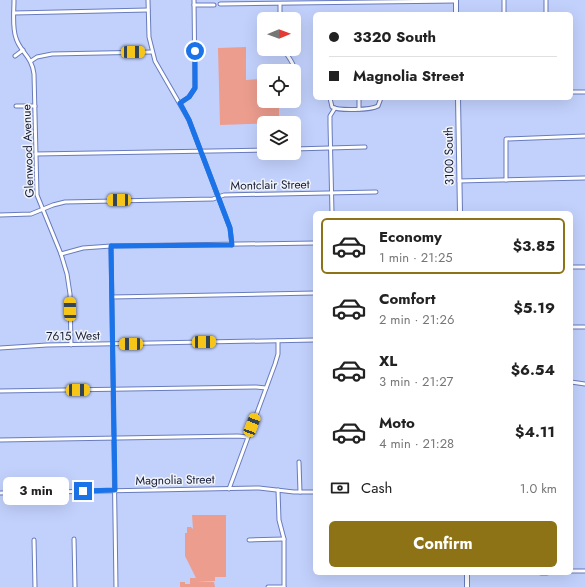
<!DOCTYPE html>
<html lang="en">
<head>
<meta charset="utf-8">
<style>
	body { margin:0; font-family:Jost,sans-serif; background:#f2f2f2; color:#222; height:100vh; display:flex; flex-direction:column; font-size:15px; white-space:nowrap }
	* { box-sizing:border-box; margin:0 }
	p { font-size:13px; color:#767676 }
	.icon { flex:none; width:22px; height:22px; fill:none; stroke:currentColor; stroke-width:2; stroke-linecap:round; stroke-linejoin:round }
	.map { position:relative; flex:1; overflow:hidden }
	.panel { position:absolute; left:313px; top:211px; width:260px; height:364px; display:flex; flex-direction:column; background:#fff; border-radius:6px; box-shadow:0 4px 16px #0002 }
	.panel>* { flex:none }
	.hud { position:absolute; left:313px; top:12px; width:260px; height:88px; border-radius:6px; box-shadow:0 4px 16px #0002; display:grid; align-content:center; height:88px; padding:0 16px; background:#fff }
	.needle { width:26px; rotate:89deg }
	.controls { position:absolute; left:257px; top:12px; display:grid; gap:8px }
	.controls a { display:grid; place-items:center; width:44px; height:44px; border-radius:6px; background:#fff; box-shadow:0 4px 16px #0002; font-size:20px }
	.end { position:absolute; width:18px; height:18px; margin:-9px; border:5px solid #1a73e8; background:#fff; box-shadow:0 0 0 2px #fff }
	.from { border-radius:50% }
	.bubble { position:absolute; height:28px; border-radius:6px; background:#fff; box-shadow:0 4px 16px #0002; font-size:13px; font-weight:700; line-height:28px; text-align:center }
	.car { position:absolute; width:12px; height:24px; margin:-12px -6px; border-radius:5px; box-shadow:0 0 3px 1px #0007; background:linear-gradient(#f5c518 24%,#345 0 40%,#f5c518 0 76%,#345 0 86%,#f5c518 0) }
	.hud b { display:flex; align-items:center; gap:14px; height:38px; font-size:15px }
	.hud b+b { border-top:1px solid #e0e0e0 }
	.hud i { width:10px; height:10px; background:#222 }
	ul { padding:7px 0 0; list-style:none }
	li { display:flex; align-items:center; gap:12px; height:56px; margin:0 8px 6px; padding:0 8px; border:2px solid transparent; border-radius:6px }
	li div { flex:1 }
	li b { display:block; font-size:15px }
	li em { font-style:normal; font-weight:700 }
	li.on { border-color:#8d7216 }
	li>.icon { width:36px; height:36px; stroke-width:1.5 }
	.pay { display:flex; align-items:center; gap:10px; height:44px; padding:0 16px; font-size:15px }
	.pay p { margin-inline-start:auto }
	.button { display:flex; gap:8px; margin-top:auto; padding:8px 16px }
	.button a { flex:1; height:46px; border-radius:6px; background:#8d7216; color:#fff; font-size:16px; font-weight:700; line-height:46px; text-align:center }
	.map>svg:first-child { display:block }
	.green { fill:#ec9d8e }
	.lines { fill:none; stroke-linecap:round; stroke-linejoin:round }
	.minor-casing { stroke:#687bbd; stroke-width:5 }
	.tertiary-casing { stroke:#687bbd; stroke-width:6 }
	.minor { stroke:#fff; stroke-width:3 }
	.tertiary { stroke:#fff; stroke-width:4 }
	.route { stroke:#1a73e8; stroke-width:5 }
	.labels { text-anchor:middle; stroke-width:3; stroke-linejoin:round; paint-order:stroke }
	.street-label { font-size:12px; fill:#121933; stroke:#f0f3fa }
</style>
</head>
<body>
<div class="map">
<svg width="585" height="587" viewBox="0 0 585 587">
	<rect width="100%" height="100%" fill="#c2d1fc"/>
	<g class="green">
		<polygon points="246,47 246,80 259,79 264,82 264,101 279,101 279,123 220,125 218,48"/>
		<polygon points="192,515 226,515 226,577 215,577 215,581 196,581 214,582 215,587 180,587 180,582 185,582 185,584 190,584 190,578 196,578 185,556 185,533 187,533 187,527 191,527 193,529"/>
	</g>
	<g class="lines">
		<g class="minor-casing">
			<g id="minor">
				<path d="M14 0C14 12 12 27 16 38 20 52 32 56 34 74L37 195 61 254 67 274 70 294 71 345"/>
				<polyline points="148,0 149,37 155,61 189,120 230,228 232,245"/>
				<polyline points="504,0 504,14"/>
				<polyline points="546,0 546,14"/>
				<polyline points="220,4 456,1"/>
				<polyline points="280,4 280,19"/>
				<polyline points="194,5 214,5"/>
				<polyline points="14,13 148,10"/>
				<path d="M283 49C295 65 296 68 296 88"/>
				<polyline points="15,56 23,50"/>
				<polyline points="31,61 37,57 52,54 152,52"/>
				<polyline points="571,92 585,92"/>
				<path d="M330 98 332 107C339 111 371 110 378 106L381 98"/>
				<polyline points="359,98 359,109"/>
				<polyline points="180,103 189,97 195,88 194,0"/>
				<polyline points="16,106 35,106"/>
				<polyline points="294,149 365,147"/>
				<polyline points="36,154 264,150"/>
				<polyline points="506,180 506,139 585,136"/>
				<polyline points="459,181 585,178"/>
				<polyline points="332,213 330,124 330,116 335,108"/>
				<polyline points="0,215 31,214 53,205 65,202 213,199 224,195 376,192"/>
				<polyline points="111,246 116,587"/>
				<polyline points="61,254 83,248 111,246 315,243"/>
				<polyline points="571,267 585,267"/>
				<polyline points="112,297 315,293"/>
				<polyline points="571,327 585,327"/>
				<polyline points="0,348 47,345 315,340"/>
				<polyline points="571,382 585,384"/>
				<polyline points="0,391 256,387 266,388"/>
				<polyline points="0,440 238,436 248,437"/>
				<polyline points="299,462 300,492"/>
				<polyline points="229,489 275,364 278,354 278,341"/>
				<polyline points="278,490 279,520 284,539 284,587"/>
				<polyline points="0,493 259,488 294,492 315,492"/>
				<polyline points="74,539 75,587"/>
				<polyline points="34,540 35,587"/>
				<polyline points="249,540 284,539"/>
				<polyline points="571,571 585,571"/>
				<polyline points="541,573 547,573"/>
				<polyline points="268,587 284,587"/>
			</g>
		</g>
		<g class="tertiary-casing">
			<g id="tertiary">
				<polyline points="456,0 456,14"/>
				<polyline points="458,98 460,213"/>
				<polyline points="467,573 467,587"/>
			</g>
		</g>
		<use href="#minor" class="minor"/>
		<use href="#tertiary" class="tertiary"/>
	</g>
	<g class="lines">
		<polyline class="route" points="83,491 115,490 111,246 232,245 230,228 189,120 180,103 189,97 195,88 195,51"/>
	</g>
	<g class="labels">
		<g class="street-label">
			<text transform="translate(28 151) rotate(-92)" y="4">Glenwood Avenue</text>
			<text transform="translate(449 156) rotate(-91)" y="4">3100 South</text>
			<text transform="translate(270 185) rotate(-1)" y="4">Montclair Street</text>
			<text transform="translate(73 336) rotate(-1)" y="4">7615 West</text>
			<text transform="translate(175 480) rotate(-1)" y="4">Magnolia Street</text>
		</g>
	</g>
</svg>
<div class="controls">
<a><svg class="needle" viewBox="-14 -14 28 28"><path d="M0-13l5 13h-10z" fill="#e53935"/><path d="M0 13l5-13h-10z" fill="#767676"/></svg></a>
<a><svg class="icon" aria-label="locate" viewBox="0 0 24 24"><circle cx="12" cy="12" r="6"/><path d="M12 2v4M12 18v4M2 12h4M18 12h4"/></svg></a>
<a><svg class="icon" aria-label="layers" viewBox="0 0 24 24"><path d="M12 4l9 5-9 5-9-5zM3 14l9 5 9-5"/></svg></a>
</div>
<i class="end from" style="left:195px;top:51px"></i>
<i class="end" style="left:83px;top:491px"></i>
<div class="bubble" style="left:3px;top:477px;width:66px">3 min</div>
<i class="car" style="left:133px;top:52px;rotate:89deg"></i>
<i class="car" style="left:119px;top:200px;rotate:269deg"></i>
<i class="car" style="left:70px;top:309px;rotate:359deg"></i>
<i class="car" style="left:204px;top:342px;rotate:89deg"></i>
<i class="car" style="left:131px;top:344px;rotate:269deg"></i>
<i class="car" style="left:78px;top:390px;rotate:89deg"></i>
<i class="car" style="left:252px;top:425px;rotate:21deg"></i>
<div class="hud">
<b><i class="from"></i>3320 South</b>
<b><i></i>Magnolia Street</b>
</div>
<section class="panel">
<ul>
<li class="on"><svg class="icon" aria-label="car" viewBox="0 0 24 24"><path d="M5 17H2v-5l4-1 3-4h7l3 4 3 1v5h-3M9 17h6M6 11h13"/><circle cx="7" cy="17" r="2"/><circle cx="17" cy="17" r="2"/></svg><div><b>Economy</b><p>1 min · 21:25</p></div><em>$3.85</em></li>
<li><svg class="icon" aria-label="car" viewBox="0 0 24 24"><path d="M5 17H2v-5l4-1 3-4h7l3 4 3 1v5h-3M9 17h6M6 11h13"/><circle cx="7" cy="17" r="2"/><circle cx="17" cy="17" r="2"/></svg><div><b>Comfort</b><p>2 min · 21:26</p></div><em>$5.19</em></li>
<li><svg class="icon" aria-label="car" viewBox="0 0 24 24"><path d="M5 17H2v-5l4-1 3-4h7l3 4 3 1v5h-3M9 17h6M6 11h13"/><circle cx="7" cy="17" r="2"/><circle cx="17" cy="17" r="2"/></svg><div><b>XL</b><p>3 min · 21:27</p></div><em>$6.54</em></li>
<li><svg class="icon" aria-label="car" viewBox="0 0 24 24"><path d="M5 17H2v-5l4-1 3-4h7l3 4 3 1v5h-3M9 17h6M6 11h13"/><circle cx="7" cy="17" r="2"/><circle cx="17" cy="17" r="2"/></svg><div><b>Moto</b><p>4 min · 21:28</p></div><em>$4.11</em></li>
</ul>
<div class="pay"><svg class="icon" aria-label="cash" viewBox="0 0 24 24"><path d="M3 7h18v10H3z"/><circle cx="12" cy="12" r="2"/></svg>Cash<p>1.0 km</p></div>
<div class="button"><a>Confirm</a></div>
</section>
</div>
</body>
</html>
